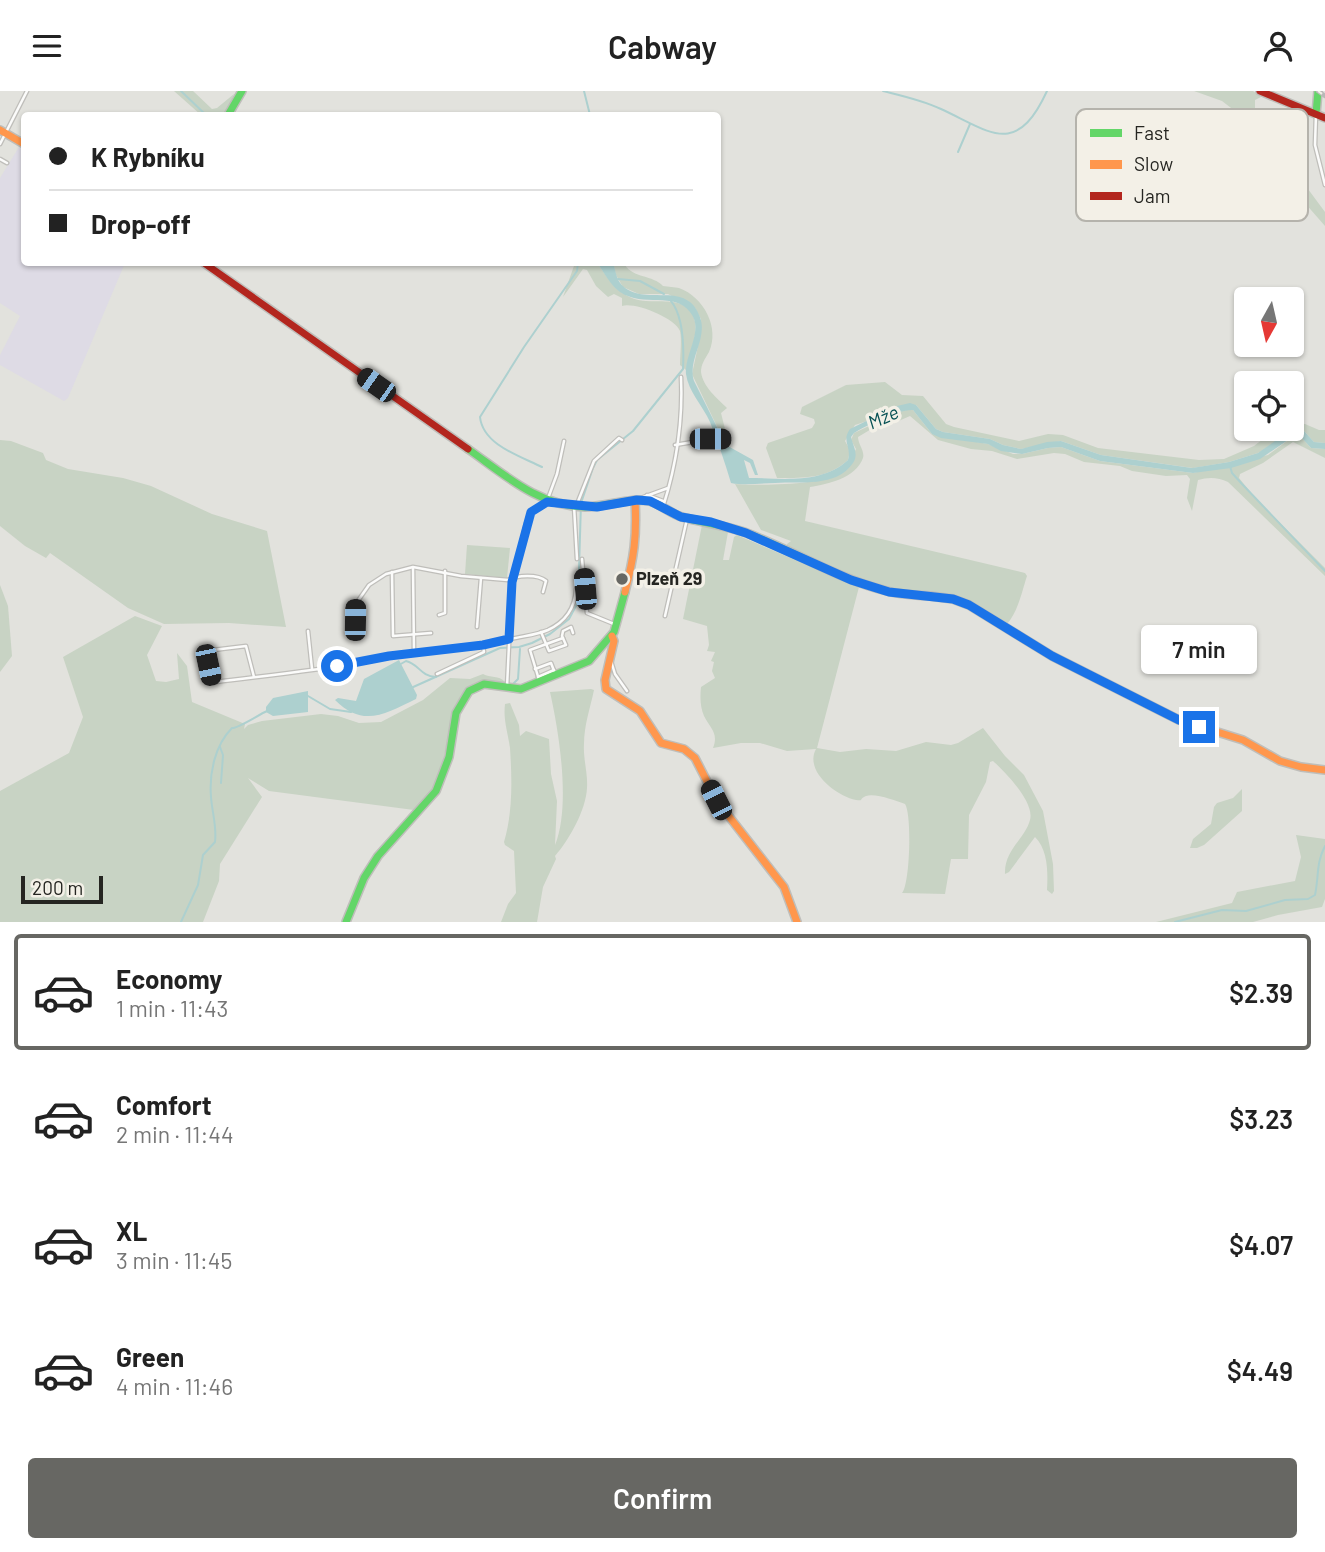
<!DOCTYPE html>
<html lang="en">
<head>
<meta charset="utf-8">
<style>
	body { margin:0; font-family:Barlow,sans-serif; background:#f6f6f6; color:#222; height:100vh; display:flex; flex-direction:column; font-size:26px; white-space:nowrap }
	* { box-sizing:border-box; margin:0 }
	p { font-size:23px; color:#767676 }
	.icon { flex:none; width:38px; height:38px; fill:none; stroke:currentColor; stroke-width:2; stroke-linecap:round; stroke-linejoin:round }
	.map { position:relative; height:831px; overflow:hidden }
	.panel { display:flex; flex-direction:column; background:#fff; flex:1 }
	.panel>* { flex:none }
	.top-card { position:absolute; left:21px; top:21px; width:700px; height:154px; border-radius:7px; box-shadow:0 2px 5px #0004; display:grid; align-content:center; height:154px; padding:0 28px; background:#fff }
	.needle { width:46px; rotate:188deg }
	.buttons { position:absolute; left:1234px; top:196px; display:grid; gap:14px }
	.buttons a { display:grid; place-items:center; width:70px; height:70px; border-radius:7px; background:#fff; box-shadow:0 2px 5px #0004; font-size:35px }
	.scale { position:absolute; left:21px; bottom:18px; width:82px; box-sizing:border-box; padding-left:7px; border:4px solid #252521; border-top:0; font-size:19px; line-height:24px; white-space:nowrap; color:#252521; -webkit-text-stroke:5px #f3f0e7; paint-order:stroke }
	.end { position:absolute; width:32px; height:32px; margin:-16px; border:9px solid #1a73e8; background:#fff; box-shadow:0 0 0 4px #fff }
	.from { border-radius:50% }
	.bubble { position:absolute; height:49px; border-radius:7px; background:#fff; box-shadow:0 2px 5px #0004; font-size:23px; font-weight:600; line-height:49px; text-align:center }
	.car { position:absolute; width:21px; height:42px; margin:-21px -10px; border-radius:9px; box-shadow:0 0 5px 2px #0007; background:linear-gradient(#222 24%,#8ab4d8 0 40%,#222 0 76%,#8ab4d8 0 86%,#222 0) }
	.top-card b { display:flex; align-items:center; gap:24px; height:66px; font-size:26px }
	.top-card b+b { border-top:2px solid #e0e0e0 }
	.top-card i { width:18px; height:18px; background:#222 }
	ul { padding:12px 0 0; list-style:none }
	li { display:flex; align-items:center; gap:21px; height:116px; margin:0 14px 10px; padding:0 14px; border:4px solid transparent; border-radius:7px }
	li div { flex:1 }
	li b { display:block; font-size:26px }
	li em { font-style:normal; font-weight:600 }
	li.current { border-color:#676763 }
	li>.icon { width:63px; height:63px; stroke-width:1.5 }
	.action { display:flex; gap:14px; margin-top:auto; padding:14px 28px }
	.action a { flex:1; height:80px; border-radius:7px; background:#676763; color:#fff; font-size:28px; font-weight:600; line-height:80px; text-align:center }
	header { display:flex; justify-content:space-between; align-items:center; height:91px; padding:0 28px; background:#fff; font-size:32px; font-weight:600 }
	.map>svg:first-child { display:block }
	.industrial { fill:#dedbe5 }
	.green { fill:#c8d3c4 }
	.water { fill:#add0cf }
	.lines { fill:none; stroke-linecap:round; stroke-linejoin:round }
	.stream { stroke:#add0cf; stroke-width:2 }
	.street-casing { stroke:#bfbeba; stroke-width:5 }
	.fast-casing { stroke:#bfbeba; stroke-width:10 }
	.slow-casing { stroke:#bfbeba; stroke-width:10 }
	.jam-casing { stroke:#bfbeba; stroke-width:10 }
	.street { stroke:#fbfbfa; stroke-width:2.5 }
	.fast { stroke:#63d668; stroke-width:7 }
	.slow { stroke:#ff974d; stroke-width:7 }
	.jam { stroke:#b3261e; stroke-width:7 }
	.rail-casing { stroke:#b9b9b8; stroke-width:4.5 }
	.rail { stroke:#f3f0e7; stroke-width:2; stroke-dasharray:5; stroke-linecap:butt }
	.route { stroke:#1a73e8; stroke-width:9 }
	.poi-dot { fill:#676763; stroke:#f3f0e7; stroke-width:2.5 }
	.labels { text-anchor:middle; stroke-width:7; stroke-linejoin:round; paint-order:stroke }
	.poi-label { font-size:18px; font-weight:bold; fill:#252521; stroke:#f3f0e7; text-anchor:start }
	.water-label { font-size:19px; font-style:italic; fill:#065154; stroke:#f3f0e7 }
	.key { fill:#f3f0e7; stroke:#b5b3ac; stroke-width:2 }
	.key-label { font-size:19px; fill:#252521 }
</style>
</head>
<body>
<header><svg class="icon" aria-label="menu" viewBox="0 0 24 24"><path d="M4 6h16M4 12h16M4 18h16"/></svg>Cabway<svg class="icon" aria-label="person" viewBox="0 0 24 24"><circle cx="12" cy="8" r="4"/><path d="M4 21q1-7 8-7t8 7"/></svg></header>
<div class="map">
<svg width="1325" height="831" viewBox="0 0 1325 831">
	<rect width="100%" height="100%" fill="#e2e2dd"/>
	<polygon class="industrial" points="19,56 24,59 24,172 125,172 68,307 64,310 0,274 0,264 20,225 0,212 0,87"/>
	<g class="green">
		<polygon points="174,0 193,0 212,18 217,17 234,3 225,24 201,24"/>
		<polygon points="1194,0 1253,0 1261,6 1255,9 1255,17 1265,33 1284,54 1305,94 1325,121 1325,135 1297,103 1248,30 1222,10"/>
		<path d="M575 172H597C604 181 611 194 621 201 628 206 638 210 646 210 664 211 691 206 695 231 698 247 688 263 686 279L680 274C680 264 682 249 680 240 675 227 635 211 622 215V207L614 203 608 206 596 195 587 179 583 178 563 206Z"/>
		<path d="M613 172H626L625 174C633 187 653 184 663 195 668 196 675 196 679 197 704 206 720 237 709 261 705 268 701 273 701 281 703 296 717 307 727 317L721 322 725 338 722 346 692 283 701 241V228L695 217 668 203H639L623 196 616 184Z"/>
		<path d="M885 291 902 304 923 305 946 333 954 336 1019 350 1048 343 1063 344 1098 357 1199 369 1224 368 1254 355 1276 338H1292V332L1305 333 1319 339H1325V352L1314 351 1304 340 1258 362 1229 371 1193 377 1101 364 1061 350 1021 358 1003 354 990 348 943 341 936 338 916 314 855 334 845 350 850 359 848 369C827 388 804 387 777 387L766 357 768 352 812 337 815 332 814 328 800 323 802 316 846 294Z"/>
		<path d="M910 318 913 319 932 343 988 353 1013 363H1022L1048 357 1061 356 1100 370 1193 382 1268 364 1291 347 1301 346 1311 357 1325 358V367L1293 351 1263 372 1240 383 1239 387 1256 408 1325 477V485L1228 391C1218 386 1208 386 1198 389L1192 420 1187 407 1190 388 1187 384 1166 385 1132 380 1120 375 1084 371 1065 363 1054 362 1017 368 992 360 971 358 938 349 910 325 894 332 873 337 858 346C858 353 865 360 863 367 856 387 828 393 810 396L805 430 1025 482 1027 485C1022 500 1018 521 1007 533 987 522 971 510 948 505 927 500 905 503 883 497 850 489 818 472 787 458V453L791 450 761 439 735 393C757 395 825 394 841 382 848 377 852 366 856 358L851 349 854 342 899 321Z"/>
		<polygon points="0,349 11,350 43,362 46,369 68,378 123,387 151,395 212,423 267,440 286,536 229,532 164,533 128,517 50,462 46,467 25,455 0,435"/>
		<path d="M702 434 719 436 728 441 723 469H729L734 446 737 444 859 496 817 657 840 661 866 658 896 660 926 651 951 654 958 652 983 637 1005 665 1024 684 1043 720 1053 773 1054 800 1052 803 1047 799C1048 781 1048 759 1035 746L1009 781 1005 783C1004 759 1025 748 1030 729 1035 711 1005 681 993 670L990 671 986 691 969 724 968 768H951L945 803 902 802C910 793 912 723 905 713 896 710 876 702 866 705 858 708 865 710 856 709 836 705 804 680 816 658L787 660 760 652H741L713 657C719 642 710 637 704 625 700 616 700 605 701 596L715 587 712 580 714 571 711 570 715 561 707 560 709 554 707 535 683 528Z"/>
		<polygon points="467,454 510,457 507,487 465,483"/>
		<polygon points="0,494 8,515 12,565 0,581"/>
		<path d="M135 525 162 535 147 564 156 590 166 591 179 588 177 562 187 575 192 611 245 633 244 638 248 634 262 630 321 623 338 625 359 632 381 631 423 609 450 587 470 588 483 583C490 587 499 584 505 591 497 592 487 588 478 591 447 600 449 668 436 694 431 705 423 712 414 719L269 700 248 687 262 706 220 773 219 790 203 831H0V700L69 662 83 626 63 566Z"/>
		<path d="M591 598 594 599C590 618 584 634 584 653 583 668 588 682 587 697 586 719 569 749 555 765L556 768 543 796 537 831H501L508 813 516 802 514 760 505 754 504 751C513 721 512 688 510 657 508 642 503 629 505 613L510 612 519 634 520 645 526 640 549 648 551 683 557 710 555 754C571 715 559 641 550 601Z"/>
		<polygon points="1242,698 1242,720 1204,754 1197,757 1190,757 1193,748 1211,733 1214,716 1217,712 1233,707"/>
		<polygon points="1296,744 1325,748 1325,808 1322,816 1278,824 1253,831 1156,831 1232,812 1237,801 1295,790 1301,766"/>
	</g>
	<g class="water">
		<path d="M597 172H613C616 180 616 190 624 196 647 215 687 189 700 226 708 248 687 269 694 290L726 354 753 369 758 384H755L750 372 744 369 749 387C780 387 821 394 848 369 852 356 841 350 850 338L897 315 910 312 916 314 936 338 943 341 990 348 1003 354 1021 358 1047 351 1061 350 1101 364 1192 377 1229 371 1258 362 1288 341 1304 340 1314 351 1325 352V358L1311 357 1301 346 1291 347 1260 368 1231 377 1193 382 1100 370 1061 356 1048 357 1022 363 1001 360 988 353 941 347 932 343 913 319C899 318 867 334 854 342L851 346C853 355 859 363 853 372 836 397 800 390 775 392 760 392 746 395 731 392 725 372 718 351 710 331 703 315 688 300 686 283 684 263 705 239 690 221 674 200 644 217 620 201 610 194 604 181 597 172Z"/>
		<path d="M399 569 417 604 416 608C385 623 363 637 335 609L338 607 356 610 364 588Z"/>
		<polygon points="308,600 308,621 273,625 266,621 266,616 273,607"/>
	</g>
	<g class="lines">
		<g class="stream">
			<polyline points="181,0 206,24"/>
			<polyline points="584,0 590,24"/>
			<path d="M883 0C903 5 922 9 941 18 991 41 1016 67 1047 0"/>
			<polyline points="958,61 970,33"/>
			<polyline points="618,188 640,190 664,203"/>
			<polyline points="1230,375 1232,382 1242,393 1325,480"/>
			<path d="M542 376C520 365 483 354 480 326L524 256 577 180 578 172"/>
			<path d="M399 574 406 570C419 573 420 585 436 586"/>
			<polyline points="512,594 518,588 520,558"/>
			<path d="M411 597 500 557 519 556 532 552 550 543 569 528 578 511 581 412 593 377 597 369 633 340 683 278C684 257 684 226 671 210"/>
			<polyline points="308,605 330,618 351,621"/>
			<polyline points="220,656 223,664 221,692"/>
			<path d="M181 831 198 794 203 764 215 751C217 735 212 721 211 706 209 682 215 654 232 637 239 637 258 624 267 620"/>
			<path d="M1175 831 1222 819 1246 820 1285 809 1308 808 1315 804C1319 785 1316 772 1325 755"/>
		</g>
		<g class="street-casing">
			<g id="street">
				<polyline points="1316,23 1315,54 1325,94"/>
				<polyline points="0,53 27,0"/>
				<polyline points="0,68 7,72"/>
				<polyline points="675,354 711,348 725,348"/>
				<polyline points="647,404 663,410"/>
				<polyline points="638,408 668,397"/>
				<path d="M663 416C676 375 683 328 681 286"/>
				<polyline points="577,468 574,415 577,413 594,370 619,347 622,349"/>
				<polyline points="582,468 587,522 614,533"/>
				<polyline points="413,477 414,562"/>
				<polyline points="392,481 393,545 431,542"/>
				<polyline points="439,524 445,522 445,480"/>
				<polyline points="665,525 687,428"/>
				<polyline points="477,536 481,487"/>
				<polyline points="308,540 312,578"/>
				<polyline points="541,541 549,560 566,554 562,545 563,540 571,536 573,542"/>
				<path d="M355 543V514L369 494 386 483 413 476 461 485 508 489C517 484 538 483 546 490L543 501"/>
				<polyline points="611,570 615,583 627,600"/>
				<polyline points="535,578 551,572 556,585"/>
				<polyline points="437,583 484,561 483,554"/>
				<path d="M254 586 246 555 205 560 211 589 216 591C263 585 311 580 359 572 378 569 397 564 416 561 448 557 480 554 511 548 523 545 536 544 548 539 565 531 575 517 576 498"/>
				<polyline points="538,586 554,579"/>
				<polyline points="540,592 530,559 563,547"/>
				<polyline points="507,596 512,491 526,432 531,421 547,410 557,383 564,350"/>
			</g>
		</g>
		<g class="fast-casing">
			<g id="fast">
				<polyline points="1316,23 1318,0"/>
				<polyline points="228,24 242,0"/>
				<path d="M468 358C505 384 538 415 585 416 604 416 634 406 649 410 661 413 671 423 682 426 703 432 724 434 744 441 793 459 837 488 887 500 901 504 916 504 930 505"/>
				<polyline points="346,831 364,787 378,765 436,700 449,666 456,622 469,600 484,593 521,598 589,570 614,541 625,501"/>
			</g>
		</g>
		<g class="slow-casing">
			<g id="slow">
				<polyline points="0,39 24,53"/>
				<path d="M625 501C634 466 637 446 635 409"/>
				<polyline points="930,505 953,508 969,514 1052,565 1179,629 1243,649 1280,670 1301,676 1325,679"/>
				<polyline points="612,545 614,550 605,589 606,598 640,620 661,652 684,658 695,667 717,710 784,796 797,831"/>
			</g>
		</g>
		<g class="jam-casing">
			<g id="jam">
				<polyline points="1260,0 1325,27"/>
				<polyline points="204,172 468,358"/>
			</g>
		</g>
		<use href="#street" class="street"/>
		<use href="#fast" class="fast"/>
		<use href="#slow" class="slow"/>
		<use href="#jam" class="jam"/>
		<g class="rail-casing">
			<polyline id="rail" points="1318,0 1325,5"/>
		</g>
		<use href="#rail" class="rail"/>
	</g>
	<g class="lines">
		<polyline class="route" points="337,575 389,565 483,554 509,548 512,491 531,421 547,411 597,416 637,409 650,410 681,426 711,431 746,442 851,489 889,501 953,508 969,514 1052,565 1179,629 1199,636"/>
	</g>
	<circle class="poi-dot" cx="622" cy="488" r="7"/>
	<g class="labels">
		<g class="poi-label">
			<text x="636" y="494">Plzeň 29</text>
		</g>
		<g class="water-label">
			<text transform="translate(883 326) rotate(-24)" y="7">Mže</text>
		</g>
	</g>
	<rect x="1076" y="18" width="232" height="112" rx="10" class="key"/>
	<rect x="1090" y="38" width="32" height="8" fill="#63d668"/>
	<rect x="1090" y="69" width="32" height="9" fill="#ff974d"/>
	<rect x="1090" y="101" width="32" height="8" fill="#b3261e"/>
	<g class="key-label">
		<text x="1134" y="49">Fast</text>
		<text x="1134" y="80">Slow</text>
		<text x="1134" y="112">Jam</text>
	</g>
</svg>
<div class="buttons">
<a><svg class="needle" viewBox="-14 -14 28 28"><path d="M0-13l5 13h-10z" fill="#e53935"/><path d="M0 13l5-13h-10z" fill="#767676"/></svg></a>
<a><svg class="icon" aria-label="locate" viewBox="0 0 24 24"><circle cx="12" cy="12" r="6"/><path d="M12 2v4M12 18v4M2 12h4M18 12h4"/></svg></a>
</div>
<div class="scale">200 m</div>
<i class="end from" style="left:337px;top:575px"></i>
<i class="end" style="left:1199px;top:636px"></i>
<div class="bubble" style="left:1141px;top:534px;width:116px">7 min</div>
<i class="car" style="left:376px;top:294px;rotate:305deg"></i>
<i class="car" style="left:710px;top:348px;rotate:90deg"></i>
<i class="car" style="left:585px;top:498px;rotate:355deg"></i>
<i class="car" style="left:355px;top:529px;rotate:1deg"></i>
<i class="car" style="left:208px;top:574px;rotate:168deg"></i>
<i class="car" style="left:716px;top:709px;rotate:333deg"></i>
<div class="top-card">
<b><i class="from"></i>K Rybníku</b>
<b><i></i>Drop-off</b>
</div>
</div>
<section class="panel">
<ul>
<li class="current"><svg class="icon" aria-label="car" viewBox="0 0 24 24"><path d="M5 17H2v-5l4-1 3-4h7l3 4 3 1v5h-3M9 17h6M6 11h13"/><circle cx="7" cy="17" r="2"/><circle cx="17" cy="17" r="2"/></svg><div><b>Economy</b><p>1 min · 11:43</p></div><em>$2.39</em></li>
<li><svg class="icon" aria-label="car" viewBox="0 0 24 24"><path d="M5 17H2v-5l4-1 3-4h7l3 4 3 1v5h-3M9 17h6M6 11h13"/><circle cx="7" cy="17" r="2"/><circle cx="17" cy="17" r="2"/></svg><div><b>Comfort</b><p>2 min · 11:44</p></div><em>$3.23</em></li>
<li><svg class="icon" aria-label="car" viewBox="0 0 24 24"><path d="M5 17H2v-5l4-1 3-4h7l3 4 3 1v5h-3M9 17h6M6 11h13"/><circle cx="7" cy="17" r="2"/><circle cx="17" cy="17" r="2"/></svg><div><b>XL</b><p>3 min · 11:45</p></div><em>$4.07</em></li>
<li><svg class="icon" aria-label="car" viewBox="0 0 24 24"><path d="M5 17H2v-5l4-1 3-4h7l3 4 3 1v5h-3M9 17h6M6 11h13"/><circle cx="7" cy="17" r="2"/><circle cx="17" cy="17" r="2"/></svg><div><b>Green</b><p>4 min · 11:46</p></div><em>$4.49</em></li>
</ul>
<div class="action"><a>Confirm</a></div>
</section>
</body>
</html>
